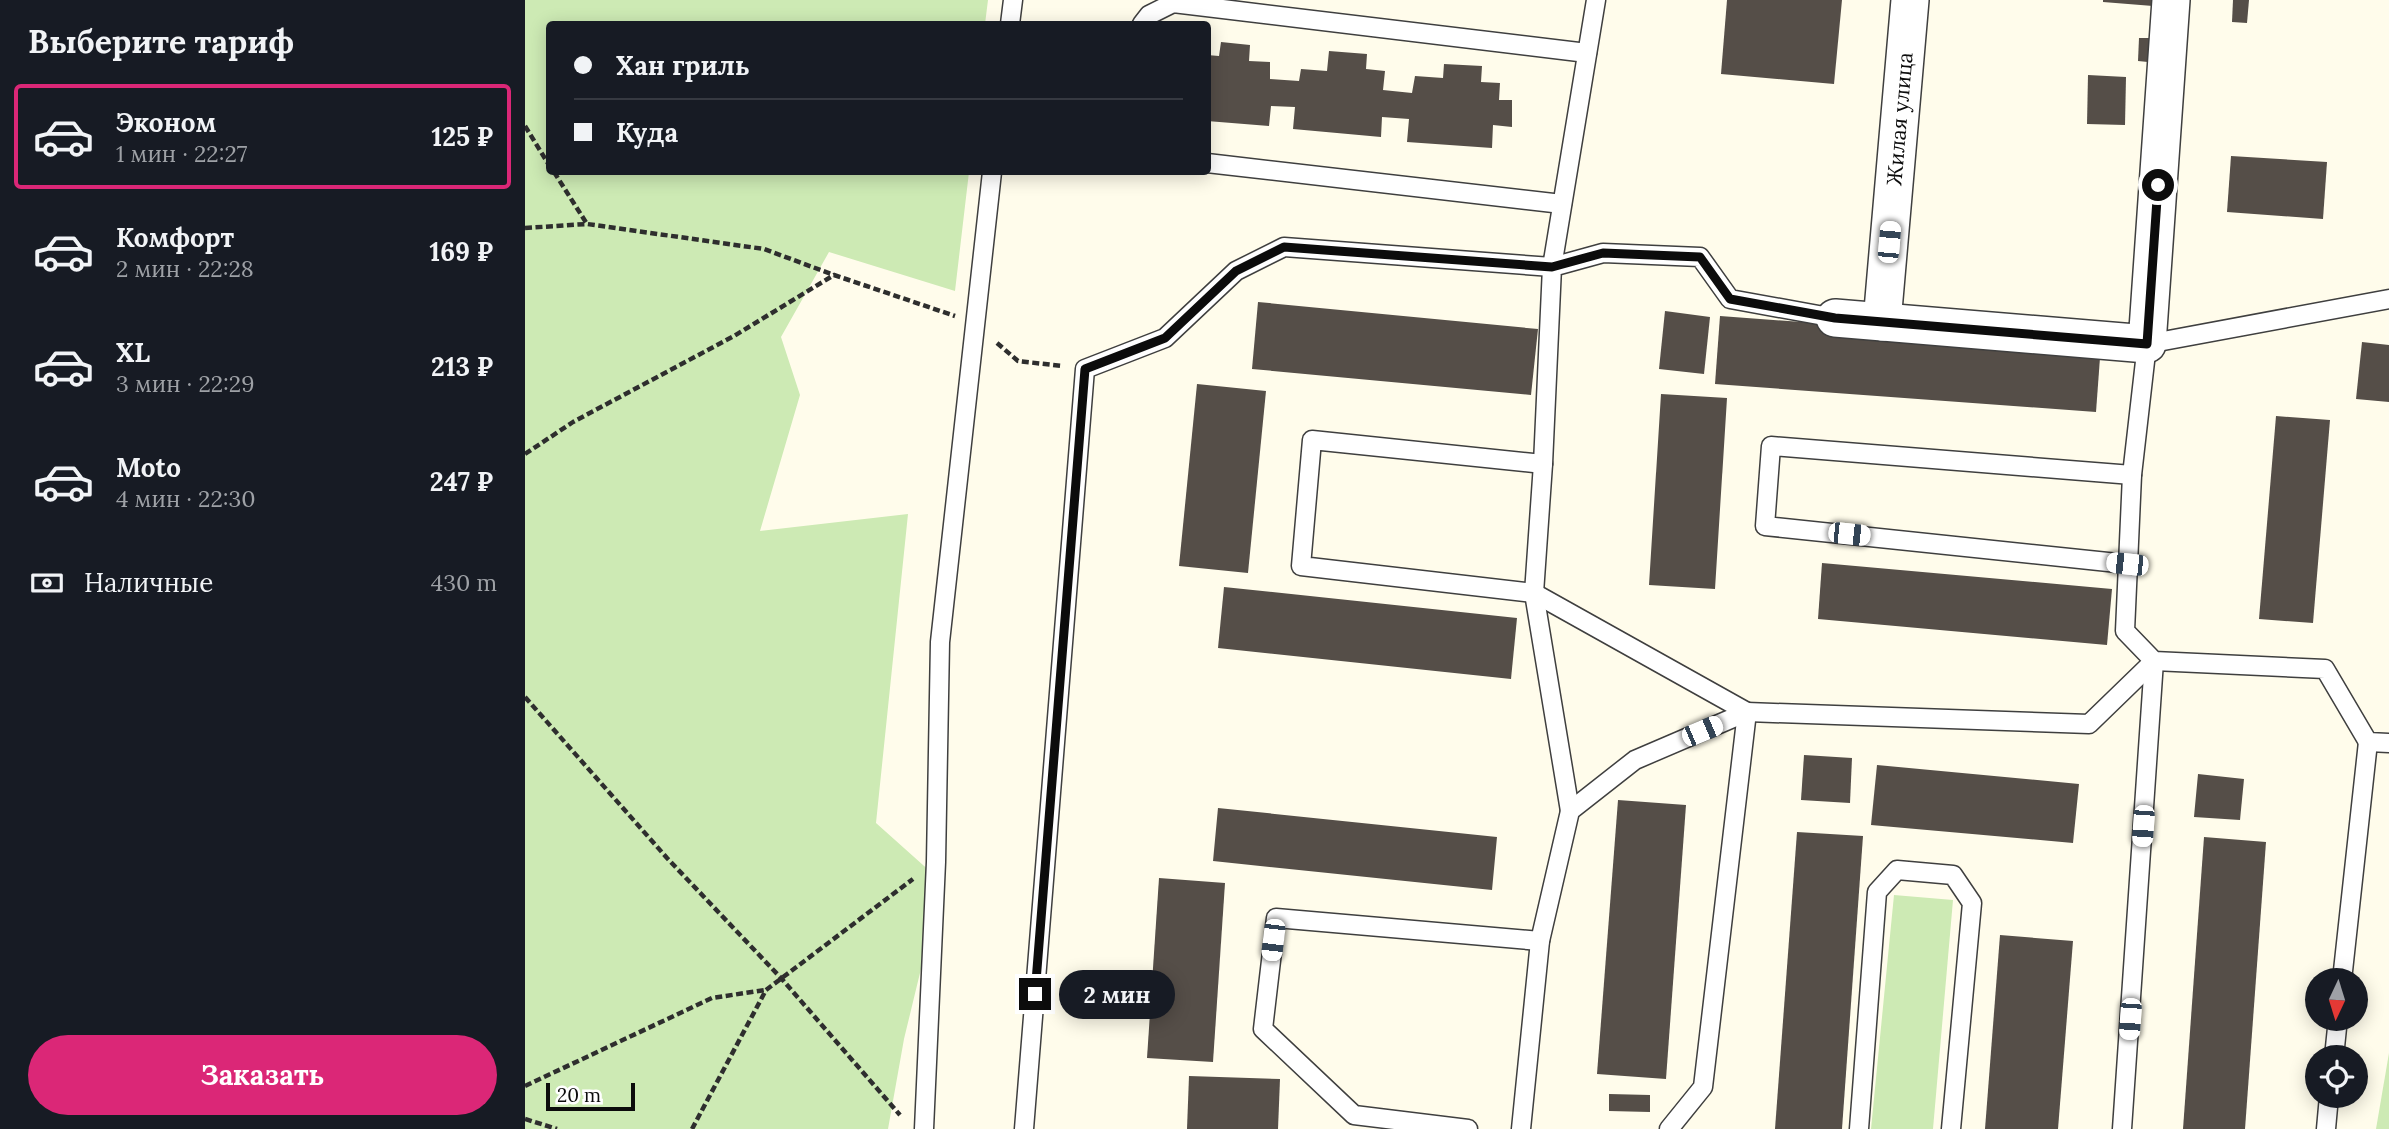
<!DOCTYPE html>
<html lang="ru">
<head>
<meta charset="utf-8">
<style>
	body { margin:0; font-family:Lora,serif; background:#20242c; color:#f1f3f6; height:100vh; display:flex; flex-direction:column; font-size:26px; white-space:nowrap }
	* { box-sizing:border-box; margin:0 }
	p { font-size:23px; color:#9ea1a6 }
	.icon { flex:none; width:38px; height:38px; fill:none; stroke:currentColor; stroke-width:2; stroke-linecap:round; stroke-linejoin:round }
	.map { position:relative; flex:1; overflow:hidden }
	.panel { display:flex; flex-direction:column; background:#171b24; width:525px }
	.panel>* { flex:none }
	.top-card { position:absolute; left:21px; top:21px; width:665px; height:154px; border-radius:7px; box-shadow:0 4px 18px #0003; display:grid; align-content:center; height:154px; padding:0 28px; background:#171b24 }
	.needle { width:46px; rotate:184deg }
	.tools { position:absolute; left:1780px; top:968px; display:grid; gap:14px }
	.tools a { display:grid; place-items:center; width:63px; height:63px; border-radius:50%; background:#171b24; box-shadow:0 4px 18px #0003; font-size:35px }
	.scale { position:absolute; left:21px; bottom:18px; width:89px; box-sizing:border-box; padding-left:7px; border:4px solid #0c0c0c; border-top:0; font-size:19px; line-height:24px; white-space:nowrap; color:#0c0c0c; -webkit-text-stroke:5px #fff; paint-order:stroke }
	.end { position:absolute; width:32px; height:32px; margin:-16px; border:9px solid #0c0c0c; background:#fff; box-shadow:0 0 0 4px #fff }
	.from { border-radius:50% }
	.bubble { position:absolute; height:49px; border-radius:24px; background:#171b24; box-shadow:0 4px 18px #0003; font-size:23px; font-weight:700; line-height:49px; text-align:center }
	.car { position:absolute; width:21px; height:42px; margin:-21px -10px; border-radius:9px; box-shadow:0 0 5px 2px #0007; background:linear-gradient(#fff 24%,#345 0 40%,#fff 0 76%,#345 0 86%,#fff 0) }
	.top-card b { display:flex; align-items:center; gap:24px; height:66px; font-size:26px }
	.top-card b+b { border-top:2px solid #363941 }
	.top-card i { width:18px; height:18px; background:#f1f3f6 }
	ul { padding:0; list-style:none }
	li { display:flex; align-items:center; gap:21px; height:105px; margin:0 14px 10px; padding:0 14px; border:4px solid transparent; border-radius:7px }
	li div { flex:1 }
	li b { display:block; font-size:26px }
	li em { font-style:normal; font-weight:700 }
	li.selected { border-color:#db2777 }
	li>.icon { width:63px; height:63px; stroke-width:1.5 }
	h2 { padding:0 28px; font-size:32px; line-height:84px }
	.pay { display:flex; align-items:center; gap:18px; height:77px; padding:0 28px; font-size:26px }
	.pay p { margin-inline-start:auto }
	.cta { display:flex; gap:14px; margin-top:auto; padding:14px 28px }
	.cta a { flex:1; height:80px; border-radius:42px; background:#db2777; color:#fff; font-size:28px; font-weight:700; line-height:80px; text-align:center }
	main { display:flex; flex:1; min-height:0 }
	.map>svg:first-child { display:block }
	.green { fill:#cdeab4 }
	.building { fill:#554e48 }
	.lines { fill:none; stroke-linecap:round; stroke-linejoin:round }
	.lane-casing { stroke:#3f3f3f; stroke-width:21 }
	.street-casing { stroke:#3f3f3f; stroke-width:40 }
	.path { stroke:#2e2e2e; stroke-width:4.5; stroke-dasharray:7 3.5; stroke-linecap:butt }
	.lane { stroke:#fff; stroke-width:18 }
	.street { stroke:#fff; stroke-width:37 }
	.route { stroke:#0c0c0c; stroke-width:9 }
	.labels { text-anchor:middle; stroke-width:7; stroke-linejoin:round; paint-order:stroke }
	.street-label { font-size:21px; fill:#0c0c0c; stroke:#fff }
</style>
</head>
<body>
<main>
<section class="panel">
<h2>Выберите тариф</h2>
<ul>
<li class="selected"><svg class="icon" aria-label="car" viewBox="0 0 24 24"><path d="M5 17H2v-5l4-1 3-4h7l3 4 3 1v5h-3M9 17h6M6 11h13"/><circle cx="7" cy="17" r="2"/><circle cx="17" cy="17" r="2"/></svg><div><b>Эконом</b><p>1 мин · 22:27</p></div><em>125 ₽</em></li>
<li><svg class="icon" aria-label="car" viewBox="0 0 24 24"><path d="M5 17H2v-5l4-1 3-4h7l3 4 3 1v5h-3M9 17h6M6 11h13"/><circle cx="7" cy="17" r="2"/><circle cx="17" cy="17" r="2"/></svg><div><b>Комфорт</b><p>2 мин · 22:28</p></div><em>169 ₽</em></li>
<li><svg class="icon" aria-label="car" viewBox="0 0 24 24"><path d="M5 17H2v-5l4-1 3-4h7l3 4 3 1v5h-3M9 17h6M6 11h13"/><circle cx="7" cy="17" r="2"/><circle cx="17" cy="17" r="2"/></svg><div><b>XL</b><p>3 мин · 22:29</p></div><em>213 ₽</em></li>
<li><svg class="icon" aria-label="car" viewBox="0 0 24 24"><path d="M5 17H2v-5l4-1 3-4h7l3 4 3 1v5h-3M9 17h6M6 11h13"/><circle cx="7" cy="17" r="2"/><circle cx="17" cy="17" r="2"/></svg><div><b>Moto</b><p>4 мин · 22:30</p></div><em>247 ₽</em></li>
</ul>
<div class="pay"><svg class="icon" aria-label="cash" viewBox="0 0 24 24"><path d="M3 7h18v10H3z"/><circle cx="12" cy="12" r="2"/></svg>Наличные<p>430 m</p></div>
<div class="cta"><a>Заказать</a></div>
</section>
<div class="map">
<svg width="1864" height="1129" viewBox="0 0 1864 1129">
	<rect width="100%" height="100%" fill="#fffceb"/>
	<g class="green">
		<polygon points="0,0 463,0 460,24 24,24 24,172 444,172 430,291 304,252 256,337 275,395 235,531 383,514 351,823 417,882 379,1039 363,1129 0,1129"/>
		<polygon points="1369,895 1428,900 1408,1129 1346,1129"/>
		<polygon points="1864,1053 1864,1129 1851,1129"/>
	</g>
	<g class="building">
		<polygon points="1202,0 1317,0 1309,84 1196,74"/>
		<polygon points="1578,0 1628,0 1628,6 1578,2"/>
		<polygon points="1708,0 1724,0 1722,23 1707,22"/>
		<polygon points="1614,38 1624,38 1623,62 1613,61"/>
		<polygon points="696,42 725,45 724,61 745,62 745,79 774,81 776,69 802,71 804,51 842,54 841,69 860,71 858,90 887,93 890,76 918,78 919,64 957,66 956,82 975,83 974,100 987,100 987,127 968,125 967,148 882,142 884,119 857,117 856,137 768,129 770,107 746,106 744,126 682,121 682,55 694,56"/>
		<polygon points="1563,75 1601,77 1600,125 1562,124"/>
		<polygon points="1706,156 1802,162 1798,219 1702,212"/>
		<polygon points="733,302 1013,329 1006,395 727,369"/>
		<polygon points="1140,311 1185,317 1179,374 1134,369"/>
		<polygon points="1195,316 1576,344 1571,412 1190,384"/>
		<polygon points="1837,342 1864,345 1864,402 1831,399"/>
		<polygon points="672,384 741,391 723,573 654,566"/>
		<polygon points="1136,394 1202,398 1190,589 1124,585"/>
		<polygon points="1751,416 1805,420 1788,623 1734,619"/>
		<polygon points="1297,563 1587,589 1582,645 1293,619"/>
		<polygon points="699,587 992,618 986,679 693,648"/>
		<polygon points="1279,755 1327,758 1325,803 1276,800"/>
		<polygon points="1352,765 1554,784 1548,843 1346,825"/>
		<polygon points="1673,774 1719,779 1715,820 1669,817"/>
		<polygon points="1093,800 1161,805 1141,1079 1072,1074"/>
		<polygon points="693,808 972,837 967,890 688,861"/>
		<polygon points="1272,832 1338,836 1317,1129 1250,1129"/>
		<polygon points="1679,837 1741,842 1720,1129 1658,1129"/>
		<polygon points="634,878 700,883 688,1062 622,1058"/>
		<polygon points="1475,935 1548,941 1533,1129 1460,1129"/>
		<polygon points="664,1076 755,1079 753,1129 662,1129"/>
		<polygon points="1084,1094 1125,1095 1125,1112 1084,1111"/>
	</g>
	<g class="lines">
		<g class="lane-casing">
			<g id="lane">
				<polyline points="485,24 488,0"/>
				<polyline points="617,24 624,15 648,3 1062,53"/>
				<polyline points="682,163 1037,204"/>
				<polyline points="1864,299 1622,344 1607,475 1600,631 1629,661 1800,669 1843,742 1864,743"/>
				<polyline points="1018,464 787,440 776,566 1009,593 1222,712 1178,1087 1144,1129"/>
				<polyline points="1602,564 1240,526 1246,446 1607,475"/>
				<polyline points="1045,811 1009,593 1018,464 1027,267 1078,253 1175,257 1205,299 1310,318"/>
				<polyline points="1817,980 1843,742"/>
				<polyline points="1809,1057 1813,1018"/>
				<polyline points="399,1129 411,862 415,642 467,172"/>
				<polyline points="499,1129 560,369 640,338 711,271 759,247 1027,267 1071,0"/>
				<polyline points="943,1129 829,1115 738,1029 751,918 1015,941"/>
				<polyline points="996,1129 1015,941 1045,811 1110,760 1222,712 1564,724 1629,661"/>
				<polyline points="1334,1129 1352,892 1372,870 1428,875 1447,903 1426,1129"/>
				<polyline points="1597,1129 1629,661"/>
				<polyline points="1801,1129 1804,1096"/>
			</g>
		</g>
		<g class="street-casing">
			<g id="street">
				<polyline points="1310,318 1622,344 1646,0"/>
				<polyline points="1357,322 1385,0"/>
			</g>
		</g>
		<g class="path">
			<polyline points="0,126 24,165"/>
			<polyline points="29,172 62,224"/>
			<polyline points="0,228 62,224 239,249 309,275"/>
			<polyline points="472,343 493,361 537,366"/>
			<polyline points="0,454 48,422 209,336 309,275 430,316"/>
			<polyline points="0,697 142,858 256,978 375,1115"/>
			<polyline points="0,1086 187,998 240,990"/>
			<polyline points="0,1119 32,1129"/>
			<polyline points="167,1129 241,990 388,879"/>
		</g>
		<use href="#lane" class="lane"/>
		<use href="#street" class="street"/>
	</g>
	<g class="lines">
		<polyline class="route" points="510,994 560,369 640,338 711,271 759,247 1027,267 1078,253 1175,257 1205,299 1310,318 1622,344 1633,185"/>
	</g>
	<g class="labels">
		<g class="street-label">
			<text transform="translate(1375 119) rotate(-85)" y="7">Жилая улица</text>
		</g>
	</g>
</svg>
<div class="tools">
<a><svg class="needle" viewBox="-14 -14 28 28"><path d="M0-13l5 13h-10z" fill="#e53935"/><path d="M0 13l5-13h-10z" fill="#9ea1a6"/></svg></a>
<a><svg class="icon" aria-label="locate" viewBox="0 0 24 24"><circle cx="12" cy="12" r="6"/><path d="M12 2v4M12 18v4M2 12h4M18 12h4"/></svg></a>
</div>
<div class="scale">20 m</div>
<i class="end from" style="left:1633px;top:185px"></i>
<i class="end" style="left:510px;top:994px"></i>
<div class="bubble" style="left:534px;top:970px;width:116px">2 мин</div>
<i class="car" style="left:1364px;top:242px;rotate:5deg"></i>
<i class="car" style="left:1324px;top:534px;rotate:96deg"></i>
<i class="car" style="left:1602px;top:564px;rotate:276deg"></i>
<i class="car" style="left:1177px;top:731px;rotate:67deg"></i>
<i class="car" style="left:1618px;top:826px;rotate:184deg"></i>
<i class="car" style="left:748px;top:940px;rotate:187deg"></i>
<i class="car" style="left:1605px;top:1019px;rotate:184deg"></i>
<div class="top-card">
<b><i class="from"></i>Хан гриль</b>
<b><i></i>Куда</b>
</div>
</div>
</main>
</body>
</html>
